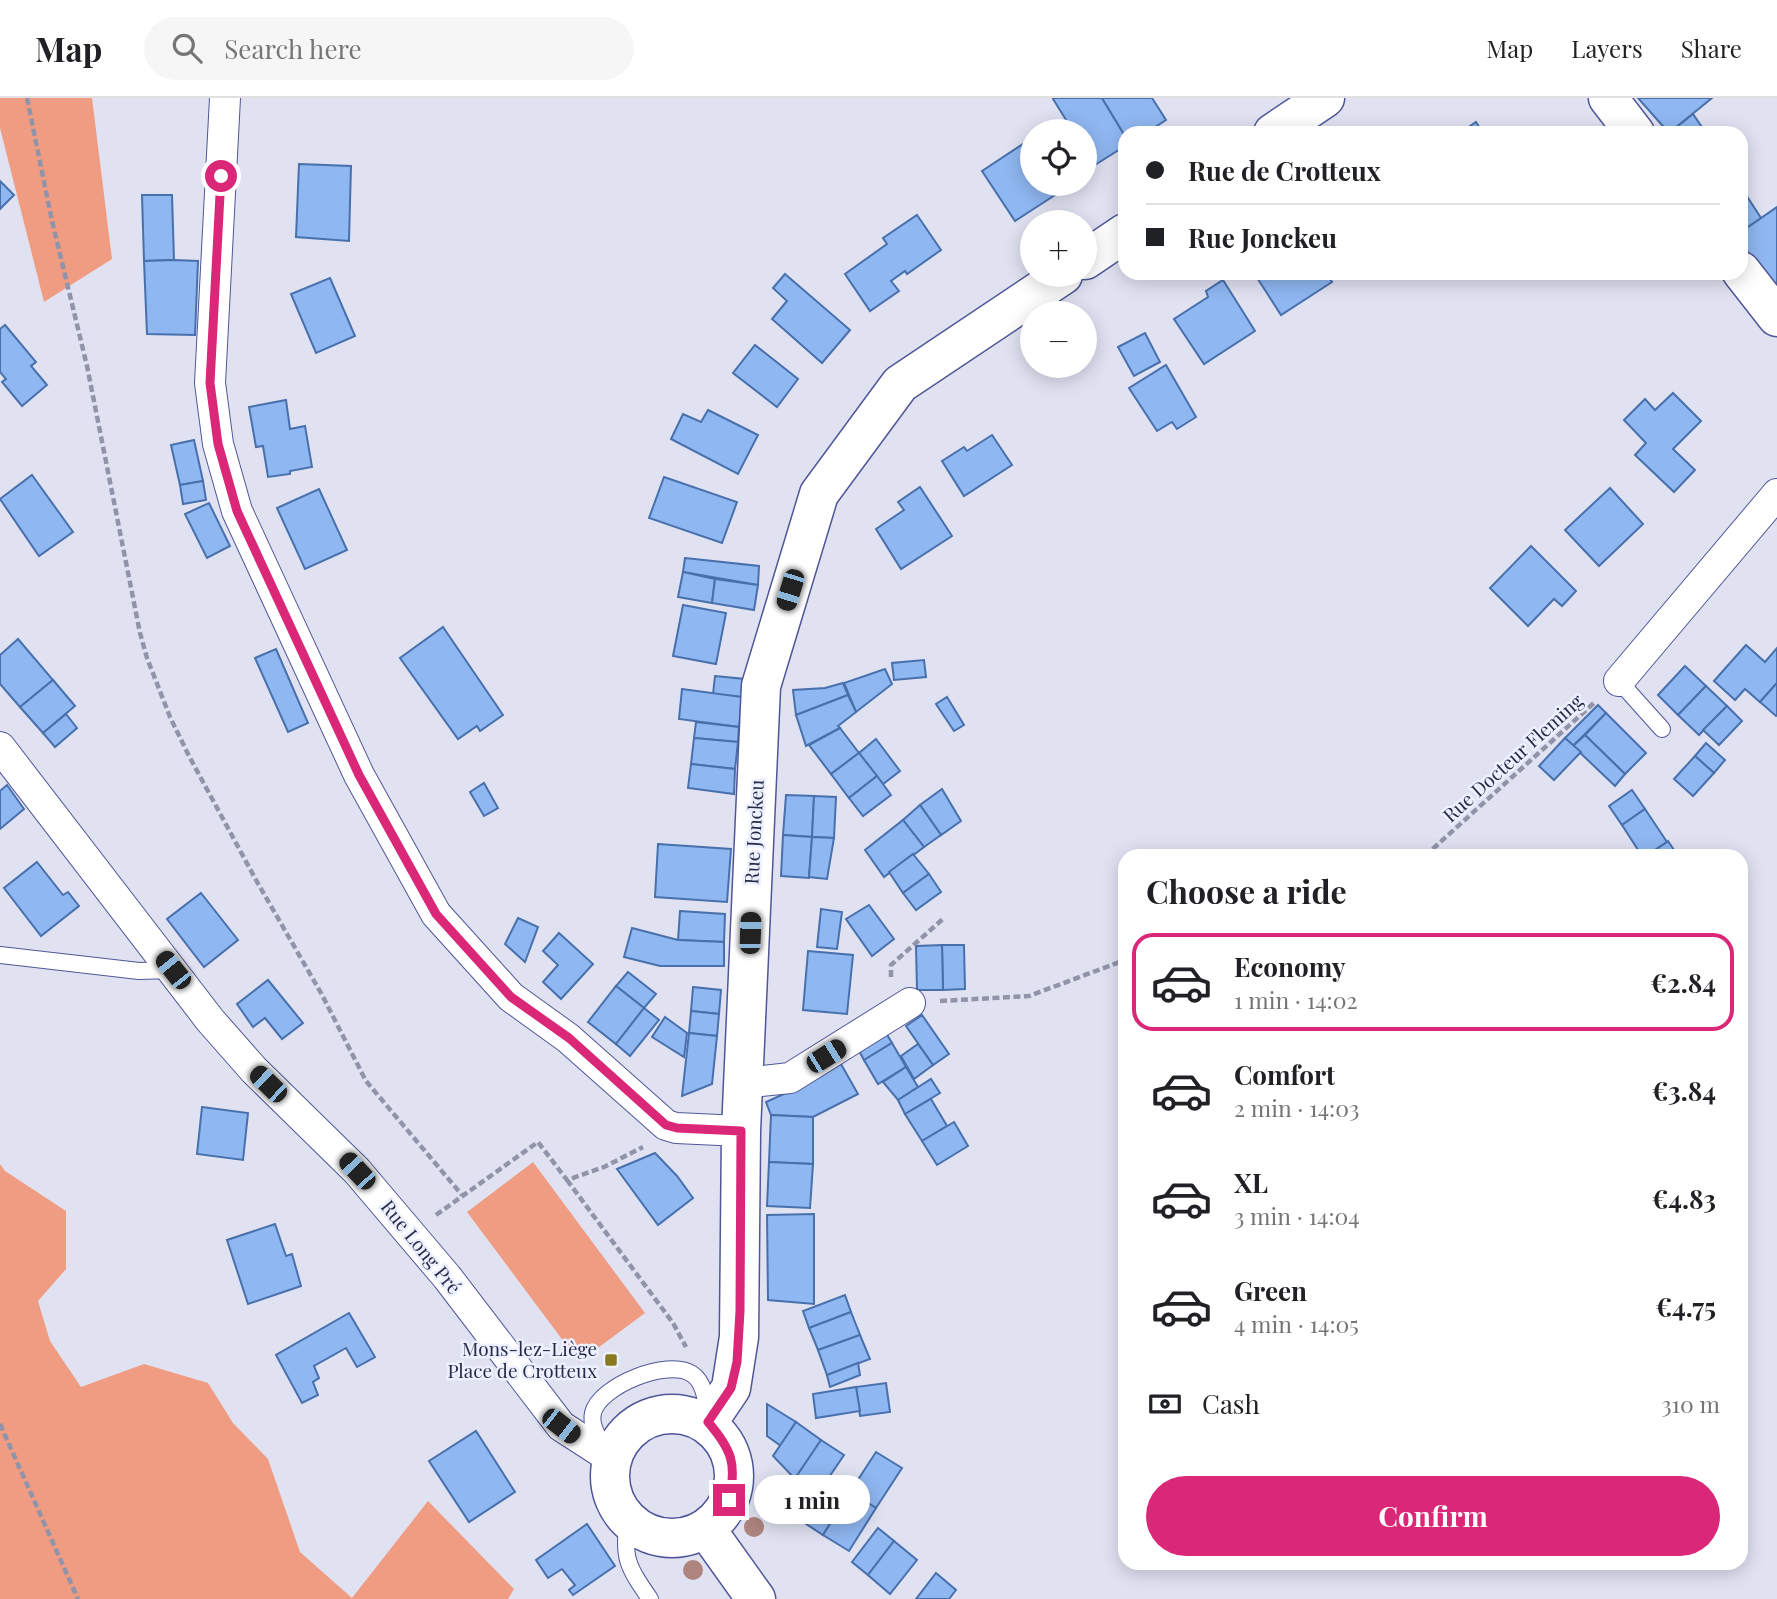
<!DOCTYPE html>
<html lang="en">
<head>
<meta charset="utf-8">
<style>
	body { margin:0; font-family:"Playfair Display",serif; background:#f6f6f6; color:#202124; height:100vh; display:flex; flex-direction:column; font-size:26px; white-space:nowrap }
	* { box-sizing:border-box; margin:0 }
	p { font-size:23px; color:#757577 }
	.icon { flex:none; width:38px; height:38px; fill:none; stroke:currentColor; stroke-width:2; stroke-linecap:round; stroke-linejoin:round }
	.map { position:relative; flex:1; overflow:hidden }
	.details { position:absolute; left:1118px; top:751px; width:630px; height:721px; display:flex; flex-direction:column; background:#fff; border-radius:21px; box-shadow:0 4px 18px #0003 }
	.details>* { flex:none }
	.top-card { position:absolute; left:1118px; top:28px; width:630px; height:154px; border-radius:21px; box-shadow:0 4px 18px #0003; display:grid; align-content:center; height:154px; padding:0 28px; background:#fff }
	.fabs { position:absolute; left:1020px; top:21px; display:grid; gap:14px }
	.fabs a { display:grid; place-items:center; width:77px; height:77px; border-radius:50%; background:#fff; box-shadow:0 4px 18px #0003; font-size:35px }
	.end { position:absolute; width:32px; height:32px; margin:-16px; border:9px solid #db2777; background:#fff; box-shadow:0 0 0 4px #fff }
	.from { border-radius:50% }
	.bubble { position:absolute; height:49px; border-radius:24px; background:#fff; box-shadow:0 4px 18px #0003; font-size:23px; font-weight:700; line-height:49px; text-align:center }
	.car { position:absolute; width:21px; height:42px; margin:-21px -10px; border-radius:9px; box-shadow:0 0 5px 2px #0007; background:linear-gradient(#222 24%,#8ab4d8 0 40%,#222 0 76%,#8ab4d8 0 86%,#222 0) }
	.top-card b { display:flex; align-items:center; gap:24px; height:66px; font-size:26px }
	.top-card b+b { border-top:2px solid #e0e0e0 }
	.top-card i { width:18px; height:18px; background:#202124 }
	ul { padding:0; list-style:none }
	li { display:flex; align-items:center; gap:21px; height:98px; margin:0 14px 10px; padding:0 14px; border:4px solid transparent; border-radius:21px }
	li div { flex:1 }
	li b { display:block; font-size:26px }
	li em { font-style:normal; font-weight:700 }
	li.active { border-color:#db2777 }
	li>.icon { width:63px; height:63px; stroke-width:1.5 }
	h2 { padding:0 28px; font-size:32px; line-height:84px }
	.pay { display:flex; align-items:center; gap:18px; height:77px; padding:0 28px; font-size:26px }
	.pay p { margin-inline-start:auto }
	.cta { display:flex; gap:14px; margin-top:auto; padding:14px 28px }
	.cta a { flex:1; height:80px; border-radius:42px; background:#db2777; color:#fff; font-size:28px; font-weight:700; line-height:80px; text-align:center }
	header { display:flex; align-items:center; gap:42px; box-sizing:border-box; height:98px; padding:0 35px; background:#fff; border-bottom:2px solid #e0e0e0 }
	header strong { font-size:33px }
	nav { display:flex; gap:38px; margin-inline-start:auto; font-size:24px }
	.search { width:490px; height:63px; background:#f6f6f6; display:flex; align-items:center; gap:18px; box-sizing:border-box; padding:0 24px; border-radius:38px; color:#757577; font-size:26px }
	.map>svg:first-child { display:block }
	.green { fill:#f09c82 }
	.building { fill:#8fb7f1; stroke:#4870ac; stroke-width:2 }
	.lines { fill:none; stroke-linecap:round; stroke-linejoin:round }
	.service-casing { stroke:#505697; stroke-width:18 }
	.minor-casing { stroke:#505697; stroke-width:32 }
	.tertiary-casing { stroke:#505697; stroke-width:41 }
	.path { stroke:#9194a9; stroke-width:4.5; stroke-dasharray:7 3.5; stroke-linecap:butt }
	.service { stroke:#fff; stroke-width:16 }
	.minor { stroke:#fff; stroke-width:30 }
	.tertiary { stroke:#fff; stroke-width:38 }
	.tree { fill:#ae847e }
	.route { stroke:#db2777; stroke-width:9 }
	.poi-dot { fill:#8b791e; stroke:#edf0ff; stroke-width:2.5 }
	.labels { text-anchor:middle; stroke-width:5; stroke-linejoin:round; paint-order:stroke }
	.street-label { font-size:19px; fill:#282b48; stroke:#edf0ff }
	.poi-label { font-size:19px; fill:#282b48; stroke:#edf0ff; text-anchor:end }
</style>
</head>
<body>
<header>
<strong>Map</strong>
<div class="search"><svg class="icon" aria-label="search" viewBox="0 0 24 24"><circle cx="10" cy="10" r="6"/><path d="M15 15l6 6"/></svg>Search here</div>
<nav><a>Map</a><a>Layers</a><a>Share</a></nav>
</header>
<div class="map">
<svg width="1777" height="1501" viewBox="0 0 1777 1501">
	<rect width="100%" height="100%" fill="#e0e2f2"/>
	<g class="green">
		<polygon points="0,0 92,0 112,161 44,204 0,30"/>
		<polygon points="533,1064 645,1215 579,1264 467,1114"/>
		<polygon points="0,1066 5,1073 66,1113 66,1171 38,1203 50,1243 81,1289 144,1266 208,1285 233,1325 268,1361 300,1454 352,1500 428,1403 514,1491 508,1501 0,1501"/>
	</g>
	<g class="building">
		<polygon points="1055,0 1102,0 1125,38 1125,48 1095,67 1085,52 1085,33 1073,33 1053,1"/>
		<polygon points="1102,0 1152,0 1166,22 1146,35 1125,35 1125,38"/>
		<polygon points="1638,0 1712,0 1669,35"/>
		<polygon points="1693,16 1706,35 1669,35"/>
		<polygon points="1476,24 1483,35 1460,35"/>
		<polygon points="1032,40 1032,86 1068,86 1069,88 1015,123 982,73"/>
		<polygon points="299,66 351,68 349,143 296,139"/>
		<polygon points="0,83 14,97 0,111"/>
		<polygon points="1741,89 1761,120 1741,134"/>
		<polygon points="142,97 172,97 174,162 144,163"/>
		<polygon points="1777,109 1777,195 1741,144 1741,134"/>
		<polygon points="917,117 941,152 907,176 905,173 891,183 899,193 870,213 845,176 887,146 883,140"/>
		<polygon points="174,162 198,163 195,237 147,236 144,163"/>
		<polygon points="1254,175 1326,175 1332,184 1281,217"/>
		<polygon points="785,176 850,232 822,265 772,221 787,203 773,190"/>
		<polygon points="330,180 355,238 316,255 291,196"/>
		<polygon points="1223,182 1255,233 1204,266 1174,221 1208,199 1206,193"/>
		<polygon points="5,227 36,264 31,268 47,287 22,308 2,284 6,281 0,274 0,231"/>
		<polygon points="1145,235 1160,264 1134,278 1118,249"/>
		<polygon points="755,247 798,281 777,309 733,275"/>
		<polygon points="1166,267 1196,319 1177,331 1172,324 1157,333 1129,290"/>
		<polygon points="1673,295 1701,323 1673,351 1695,372 1674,394 1635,357 1646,345 1624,322 1645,301 1655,312"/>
		<polygon points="286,302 290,331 305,328 312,369 290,373 290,376 268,379 263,348 256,349 249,309"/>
		<polygon points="708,312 758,337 738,376 671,341 683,316 701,324"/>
		<polygon points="992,337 1012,367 964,398 942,363 964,349 967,353"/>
		<polygon points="194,342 203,383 180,387 171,347"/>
		<polygon points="32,377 73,434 39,458 0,401"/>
		<polygon points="664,379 737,404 722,445 649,420"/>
		<polygon points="203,383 206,402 183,406 180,387"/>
		<polygon points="920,389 952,438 901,471 876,431 904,412 898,404"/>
		<polygon points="1610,390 1643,426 1599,468 1565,432"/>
		<polygon points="319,391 347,452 305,471 277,410"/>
		<polygon points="209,405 230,448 207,460 185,416"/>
		<polygon points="1531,448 1576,493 1562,508 1554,501 1528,528 1490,490"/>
		<polygon points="685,460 759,468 758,487 683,474"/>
		<polygon points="683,474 715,481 712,505 678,499"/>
		<polygon points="715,481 758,487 754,512 712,505"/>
		<polygon points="683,507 726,515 716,566 673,558"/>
		<polygon points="443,529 503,617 480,633 477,628 458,641 400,560"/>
		<polygon points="18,541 53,582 20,609 0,586 0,557"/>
		<polygon points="1746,547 1765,564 1777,550 1777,585 1760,604 1745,591 1735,602 1714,583"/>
		<polygon points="276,551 308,625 288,634 255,560"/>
		<polygon points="924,562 926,579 894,582 892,565"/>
		<polygon points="1685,568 1706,588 1678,617 1658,597"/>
		<polygon points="885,571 892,586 856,614 844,585"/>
		<polygon points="715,578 745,581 742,599 713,596"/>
		<polygon points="53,582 75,608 43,635 20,609"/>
		<polygon points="843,585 848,597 796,617 793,592 825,590"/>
		<polygon points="1777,585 1777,617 1776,618 1760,604"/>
		<polygon points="1706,588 1727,608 1699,637 1678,617"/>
		<polygon points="682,591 742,599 739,629 679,621"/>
		<polygon points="848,597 856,614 838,628 840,630 806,648 796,617"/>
		<polygon points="947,599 964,627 954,633 936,606"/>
		<polygon points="1598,607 1606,615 1573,648 1565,640"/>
		<polygon points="1727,608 1742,623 1719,647 1703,632"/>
		<polygon points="1606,615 1646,655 1625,676 1585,637"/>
		<polygon points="66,616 77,630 55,649 43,635"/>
		<polygon points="696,624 739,629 738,644 694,640"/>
		<polygon points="840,630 859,655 831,676 809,647"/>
		<polygon points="1585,637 1625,676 1615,688 1573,648"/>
		<polygon points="694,640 738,644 735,671 691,666"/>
		<polygon points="1565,640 1581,654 1554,682 1539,668"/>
		<polygon points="876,641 900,673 883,686 859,655"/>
		<polygon points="1706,645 1725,662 1714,675 1695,658"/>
		<polygon points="859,655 877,678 849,700 831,676"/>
		<polygon points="1695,658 1714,675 1693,698 1674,681"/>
		<polygon points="691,666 735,671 734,696 688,690"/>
		<polygon points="877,678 891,697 863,718 849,700"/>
		<polygon points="484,685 498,710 484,718 470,694"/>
		<polygon points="7,687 24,711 0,731 0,693"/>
		<polygon points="942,691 961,723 941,737 920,707"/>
		<polygon points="1632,692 1645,711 1622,727 1609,708"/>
		<polygon points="786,697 814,698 812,739 783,737"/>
		<polygon points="814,698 836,699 834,740 812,739"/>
		<polygon points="920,707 941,737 924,749 903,722"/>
		<polygon points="1645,711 1667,744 1646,758 1642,758 1622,727"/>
		<polygon points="903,722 924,749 884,779 865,752"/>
		<polygon points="783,737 812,739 809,780 781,778"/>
		<polygon points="812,739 834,740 827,781 809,779"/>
		<polygon points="1668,743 1678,758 1646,758 1667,744"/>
		<polygon points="658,746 731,751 727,804 655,799"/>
		<polygon points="913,756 929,776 903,795 889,774"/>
		<polygon points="37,764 63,797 68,794 79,808 41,838 4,790"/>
		<polygon points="929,776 941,794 916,812 903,795"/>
		<polygon points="201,795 238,842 204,869 167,821"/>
		<polygon points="869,807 894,841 872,858 846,821"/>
		<polygon points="821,811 842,814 837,851 817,849"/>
		<polygon points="680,813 725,816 724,844 678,842"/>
		<polygon points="518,820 538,829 525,864 505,846"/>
		<polygon points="632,830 678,842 724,844 724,868 660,868 624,859"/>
		<polygon points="559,835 593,866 561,901 543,884 558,867 543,853"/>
		<polygon points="942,847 964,847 965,891 943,892"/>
		<polygon points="942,847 943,892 917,892 916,848"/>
		<polygon points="808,853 853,857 847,916 803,912"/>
		<polygon points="628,874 656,896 644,910 616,888"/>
		<polygon points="268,882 303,925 282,941 265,920 253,929 237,906"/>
		<polygon points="616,888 644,910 616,946 588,924"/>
		<polygon points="693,889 721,892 719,916 691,913"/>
		<polygon points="644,910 659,922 630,958 616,946"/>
		<polygon points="691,913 719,916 717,938 689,935"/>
		<polygon points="922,917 949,956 933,967 906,928"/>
		<polygon points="665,919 687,935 684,959 652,939"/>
		<polygon points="689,935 717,938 712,986 682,998"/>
		<polygon points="886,935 892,945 864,962 858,951"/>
		<polygon points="892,945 906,969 878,986 864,962"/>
		<polygon points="918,946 933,967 914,981 901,958"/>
		<polygon points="841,966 858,996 813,1019 771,1017 766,1004 808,985"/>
		<polygon points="906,969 918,989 898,1002 883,984"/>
		<polygon points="931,981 940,995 905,1016 898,1002"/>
		<polygon points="931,1001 947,1028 922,1043 905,1016"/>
		<polygon points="202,1009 248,1015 243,1062 197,1056"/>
		<polygon points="771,1017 813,1019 813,1066 769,1064"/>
		<polygon points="954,1024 968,1048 937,1067 922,1043"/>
		<polygon points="655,1055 677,1078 693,1100 658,1127 617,1071"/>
		<polygon points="769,1064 813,1066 810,1110 767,1108"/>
		<polygon points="814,1116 814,1206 768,1202 767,1117"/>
		<polygon points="275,1126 286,1158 292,1156 301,1188 248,1206 227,1142"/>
		<polygon points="845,1197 851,1214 809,1230 803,1213"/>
		<polygon points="851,1214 860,1237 818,1252 809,1230"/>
		<polygon points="349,1215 375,1259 357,1269 346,1250 314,1268 319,1280 313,1284 318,1297 302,1305 276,1257"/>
		<polygon points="860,1237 870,1261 827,1277 818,1252"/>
		<polygon points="858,1265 860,1277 830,1289 827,1277"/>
		<polygon points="886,1285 890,1314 860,1318 856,1289"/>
		<polygon points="856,1289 860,1313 816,1320 813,1296"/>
		<polygon points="767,1306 796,1324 781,1348 767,1338"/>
		<polygon points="796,1324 821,1342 795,1381 773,1358"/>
		<polygon points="476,1333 515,1394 469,1424 429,1363"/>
		<polygon points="821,1342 844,1357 800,1422 777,1407"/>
		<polygon points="876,1354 902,1370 876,1410 850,1394"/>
		<polygon points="828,1379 850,1394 823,1437 800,1422"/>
		<polygon points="850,1394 876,1410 849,1453 823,1437"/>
		<polygon points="587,1426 615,1468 573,1497 569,1492 575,1487 562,1471 548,1480 536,1462"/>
		<polygon points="878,1430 894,1443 868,1477 852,1464"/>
		<polygon points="894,1443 917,1462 890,1496 868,1477"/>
		<polygon points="936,1475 956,1492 949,1501 916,1501"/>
	</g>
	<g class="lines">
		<g class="service-casing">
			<g id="service">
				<polyline points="1619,583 1662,631"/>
				<polyline points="0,857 139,873 173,872"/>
				<path d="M605 1351C599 1341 590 1327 593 1315 599 1288 668 1260 692 1276 704 1284 706 1301 707 1315"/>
				<path d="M628 1421C622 1460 628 1469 650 1501"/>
			</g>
		</g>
		<g class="minor-casing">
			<g id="minor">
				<polyline points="225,0 210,285 218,346 237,413 359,677 436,816 511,899 568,940 666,1027 676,1030 741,1033"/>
				<polyline points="1619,583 1777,396"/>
				<polyline points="0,649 210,922 254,972 357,1073 447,1179 561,1328 612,1361"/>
				<polyline points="743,985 790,980 910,905"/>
			</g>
		</g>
		<g class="tertiary-casing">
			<g id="tertiary">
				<polyline points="1608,0 1635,35"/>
				<polyline points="1273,35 1325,0"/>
				<polyline points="1085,162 1125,135"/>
				<polyline points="1741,173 1777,219"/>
				<circle cx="672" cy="1378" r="62"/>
				<polyline points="708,1324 731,1290 739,1239 741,1033 761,588 819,396 900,286 1063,177"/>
				<polyline points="706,1431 756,1501"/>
			</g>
		</g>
		<g class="path">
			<polyline points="27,0 52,123 87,268 140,535 147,560 170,619 189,658 256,782 321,895 366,983 462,1097"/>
			<polyline points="1425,758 1595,604"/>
			<polyline points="891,879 891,867 944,820"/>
			<polyline points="940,903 1029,898 1125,862"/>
			<polyline points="567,1082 673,1225 686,1249"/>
			<polyline points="436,1117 538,1044 567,1082 604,1069 643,1049"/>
			<polyline points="0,1326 78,1501"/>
		</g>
		<use href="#service" class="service"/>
		<use href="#minor" class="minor"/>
		<use href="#tertiary" class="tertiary"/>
	</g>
	<g class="tree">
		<circle cx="754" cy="1429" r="10"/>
		<circle cx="693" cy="1472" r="10"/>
	</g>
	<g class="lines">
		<path class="route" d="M221 78 210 285 218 346 237 413 359 677 436 816 511 899 569 940 666 1027 677 1030 741 1033 740 1213 737 1264 731 1290 708 1324C732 1352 737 1366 729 1402"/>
	</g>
	<rect class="poi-dot" x="604" y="1255" width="14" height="14" rx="3.5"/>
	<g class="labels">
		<g class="street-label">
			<text transform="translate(1513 660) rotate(-42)" y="7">Rue Docteur Fleming</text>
			<text transform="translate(754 734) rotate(-87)" y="7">Rue Jonckeu</text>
			<text transform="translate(421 1149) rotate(51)" y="7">Rue Long Pré</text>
		</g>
		<g class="poi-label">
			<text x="597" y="1258">Mons-lez-Liège<tspan x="597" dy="22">Place de Crotteux</tspan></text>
		</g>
	</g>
</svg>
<div class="fabs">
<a><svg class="icon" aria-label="locate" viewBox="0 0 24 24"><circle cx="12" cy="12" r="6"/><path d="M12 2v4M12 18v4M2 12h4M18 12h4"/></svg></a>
<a>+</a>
<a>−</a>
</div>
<i class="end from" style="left:221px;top:78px"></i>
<i class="end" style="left:729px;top:1402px"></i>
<div class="bubble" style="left:754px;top:1377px;width:116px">1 min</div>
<i class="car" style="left:790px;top:492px;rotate:197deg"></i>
<i class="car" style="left:750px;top:835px;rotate:2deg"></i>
<i class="car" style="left:173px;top:872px;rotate:321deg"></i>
<i class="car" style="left:826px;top:958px;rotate:58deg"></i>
<i class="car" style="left:268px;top:986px;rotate:314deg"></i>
<i class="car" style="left:357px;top:1073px;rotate:317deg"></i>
<i class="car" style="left:561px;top:1328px;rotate:128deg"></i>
<div class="top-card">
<b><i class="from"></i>Rue de Crotteux</b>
<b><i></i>Rue Jonckeu</b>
</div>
<section class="details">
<h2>Choose a ride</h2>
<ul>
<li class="active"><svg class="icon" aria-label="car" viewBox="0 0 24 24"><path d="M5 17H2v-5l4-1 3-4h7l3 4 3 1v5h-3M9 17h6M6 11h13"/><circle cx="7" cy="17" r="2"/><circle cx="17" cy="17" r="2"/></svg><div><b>Economy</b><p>1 min · 14:02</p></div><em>€2.84</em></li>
<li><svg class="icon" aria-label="car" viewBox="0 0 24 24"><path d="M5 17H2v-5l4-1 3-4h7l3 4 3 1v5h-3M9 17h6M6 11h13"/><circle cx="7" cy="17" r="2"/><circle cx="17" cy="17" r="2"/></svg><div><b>Comfort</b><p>2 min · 14:03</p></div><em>€3.84</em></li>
<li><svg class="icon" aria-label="car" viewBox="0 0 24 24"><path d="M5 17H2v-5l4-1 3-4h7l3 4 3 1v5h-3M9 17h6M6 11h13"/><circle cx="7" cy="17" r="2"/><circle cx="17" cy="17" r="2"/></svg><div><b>XL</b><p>3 min · 14:04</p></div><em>€4.83</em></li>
<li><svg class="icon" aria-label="car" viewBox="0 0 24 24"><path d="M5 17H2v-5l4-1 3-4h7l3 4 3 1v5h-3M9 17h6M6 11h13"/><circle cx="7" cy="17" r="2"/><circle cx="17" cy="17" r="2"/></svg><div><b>Green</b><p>4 min · 14:05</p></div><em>€4.75</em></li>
</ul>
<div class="pay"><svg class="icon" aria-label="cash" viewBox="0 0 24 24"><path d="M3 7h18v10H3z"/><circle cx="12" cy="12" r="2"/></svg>Cash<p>310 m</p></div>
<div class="cta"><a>Confirm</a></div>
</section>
</div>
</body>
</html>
